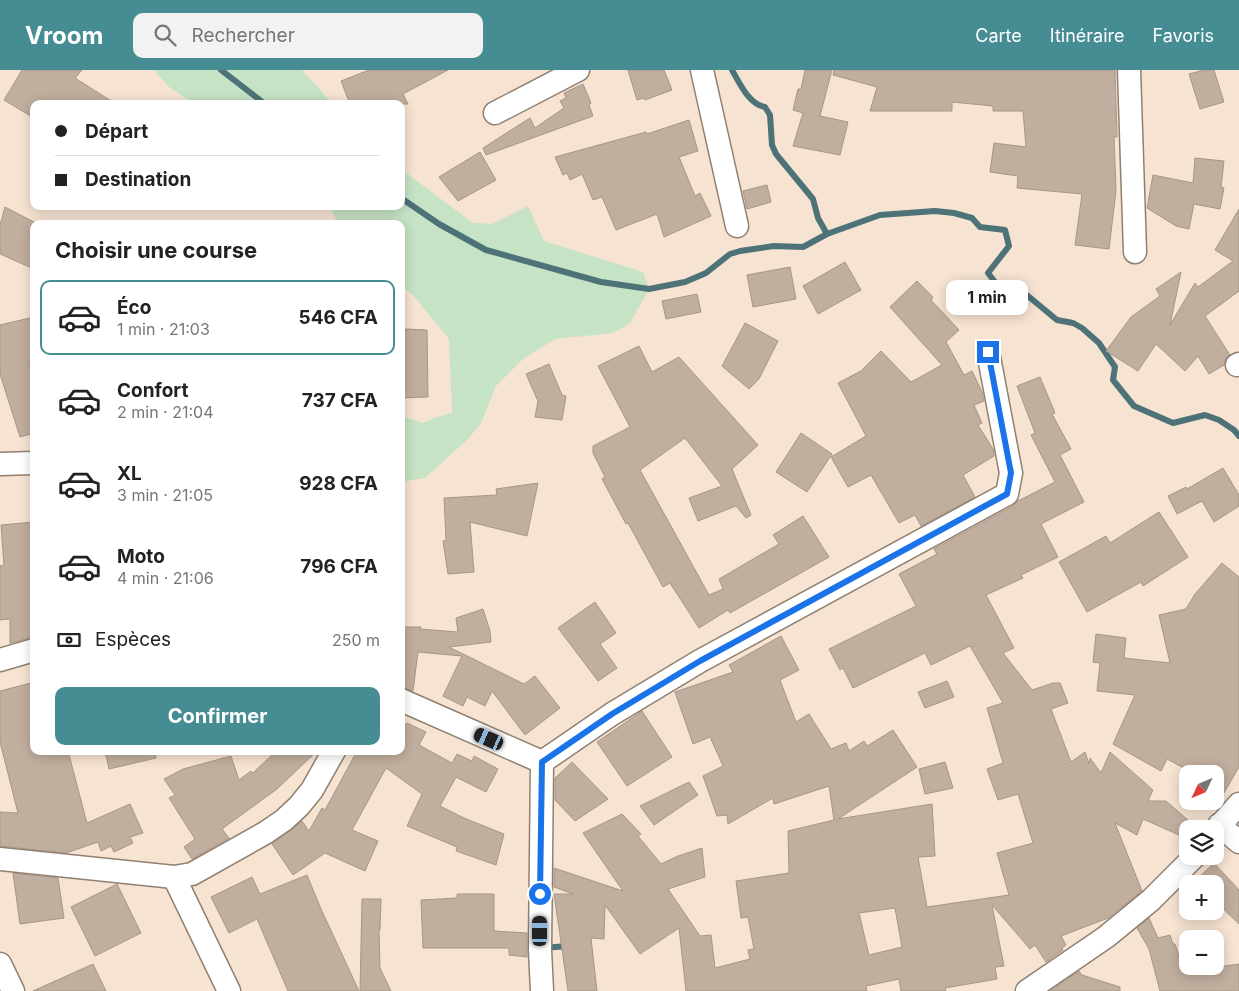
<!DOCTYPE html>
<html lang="fr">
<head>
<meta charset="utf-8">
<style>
	body { margin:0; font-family:Inter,sans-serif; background:#f2f2f2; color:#222; height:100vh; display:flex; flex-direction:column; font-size:19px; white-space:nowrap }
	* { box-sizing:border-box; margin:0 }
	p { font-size:16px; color:#767676 }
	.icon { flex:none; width:28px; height:28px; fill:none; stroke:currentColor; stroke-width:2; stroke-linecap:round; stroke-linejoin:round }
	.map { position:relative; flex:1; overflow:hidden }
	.sheet { position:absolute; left:30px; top:150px; width:375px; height:535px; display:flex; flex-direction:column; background:#fff; border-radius:10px; box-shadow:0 2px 12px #0003 }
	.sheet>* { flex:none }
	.guide { position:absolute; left:30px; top:30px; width:375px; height:110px; border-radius:10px; box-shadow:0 2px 12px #0003; display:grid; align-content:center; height:110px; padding:0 25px; background:#fff }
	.needle { width:32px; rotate:226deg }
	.controls { position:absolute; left:1179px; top:695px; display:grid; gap:10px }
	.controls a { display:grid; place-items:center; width:45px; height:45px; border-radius:10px; background:#fff; box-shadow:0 2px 12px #0003; font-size:25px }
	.end { position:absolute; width:22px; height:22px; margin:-11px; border:6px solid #1a73e8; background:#fff; box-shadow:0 0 0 2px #fff }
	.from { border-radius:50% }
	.bubble { position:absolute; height:35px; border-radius:10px; background:#fff; box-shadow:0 2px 12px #0003; font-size:16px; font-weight:700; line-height:35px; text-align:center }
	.car { position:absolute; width:15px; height:30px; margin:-15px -8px; border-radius:6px; box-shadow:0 0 4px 1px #0007; background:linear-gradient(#222 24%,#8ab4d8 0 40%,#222 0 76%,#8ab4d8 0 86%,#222 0) }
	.guide b { display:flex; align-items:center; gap:18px; height:48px; font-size:19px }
	.guide b+b { border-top:1px solid #e0e0e0 }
	.guide i { width:12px; height:12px; background:#222 }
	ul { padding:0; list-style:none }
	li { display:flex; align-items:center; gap:15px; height:75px; margin:0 10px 8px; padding:0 15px; border:2px solid transparent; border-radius:10px }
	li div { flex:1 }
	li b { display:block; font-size:19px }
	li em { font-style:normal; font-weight:700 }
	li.current { border-color:#458d92 }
	li>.icon { width:45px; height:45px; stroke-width:1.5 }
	h2 { padding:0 25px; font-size:22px; line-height:60px }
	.pay { display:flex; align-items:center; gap:12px; height:55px; padding:0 25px; font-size:19px }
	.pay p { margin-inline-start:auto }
	.cta { display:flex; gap:10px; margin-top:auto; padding:10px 25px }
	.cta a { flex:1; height:58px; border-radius:10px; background:#458d92; color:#fff; font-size:20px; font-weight:700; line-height:58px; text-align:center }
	header { display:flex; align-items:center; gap:30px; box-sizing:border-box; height:70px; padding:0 25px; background:#458d92; color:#fff }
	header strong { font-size:24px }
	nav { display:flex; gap:28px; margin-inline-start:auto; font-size:18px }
	.search { width:350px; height:45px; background:#f2f2f2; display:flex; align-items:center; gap:12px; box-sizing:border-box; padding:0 18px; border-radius:10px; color:#767676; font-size:19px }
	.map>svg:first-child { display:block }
	.green { fill:#c6e3c5 }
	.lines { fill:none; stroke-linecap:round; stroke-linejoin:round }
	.stream { stroke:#4d7277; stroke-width:6 }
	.building { fill:#c0ae9e; stroke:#a79686; fill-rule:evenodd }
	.street-casing { stroke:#918071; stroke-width:25 }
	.street { stroke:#fff; stroke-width:22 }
	.route { stroke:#1a73e8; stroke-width:6 }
</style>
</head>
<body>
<header>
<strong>Vroom</strong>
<div class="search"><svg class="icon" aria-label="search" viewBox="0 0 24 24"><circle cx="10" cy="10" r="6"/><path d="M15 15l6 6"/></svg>Rechercher</div>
<nav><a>Carte</a><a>Itinéraire</a><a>Favoris</a></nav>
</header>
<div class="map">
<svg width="1239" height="921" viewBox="0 0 1239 921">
	<rect width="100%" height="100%" fill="#f6e3d2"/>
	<g class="green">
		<polygon points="154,0 302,0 333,34 195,34 169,17"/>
		<polygon points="401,99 473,153 492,154 528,136 544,171 643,202 649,219 630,253 613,263 555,269 523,289 496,316 481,353 468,369 425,408 401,412 401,350 405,347 423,353 434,348 452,343 449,269 412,224 401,216 401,154 338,154 330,136 401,136"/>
	</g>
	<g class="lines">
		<g class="stream">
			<polyline points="221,0 265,34"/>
			<path d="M732 0C739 12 749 35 765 37L770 45 772 75 776 84 813 129 818 148 827 164"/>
			<polyline points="401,128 439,154 486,180 601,212 649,219 685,212 706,203 730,184 740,181 774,176 803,177 827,164 880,145 935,141 954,143 972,148 980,157 1005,160 1009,176 988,203 1001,220 1017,219 1028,226 1057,250 1073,253 1082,258 1099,273 1115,297 1113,310 1134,336 1173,353 1205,345 1219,350 1234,360 1239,366"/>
			<polyline points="543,878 568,876"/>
		</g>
	</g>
	<g class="building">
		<polygon points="22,0 82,0 75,8 116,34 34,34 34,48 4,30"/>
		<polygon points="369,0 448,0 403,24 408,34 350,34 341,11"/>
		<polygon points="628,0 664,0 672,20 645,30 644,28 637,30"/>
		<polygon points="805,0 832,0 820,46 848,52 840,85 793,76 803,43 793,40 798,19 801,19"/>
		<polygon points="834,0 1115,0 1117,67 1114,67 1116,121 1109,179 1075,175 1082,124 1017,118 1018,106 990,102 994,73 1026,77 1023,41 993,41 993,36 952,32 952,41 870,41 877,17 833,5"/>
		<polygon points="1204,0 1214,0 1224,32 1200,39 1189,4"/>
		<polygon points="583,14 591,33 589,35 593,46 486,85 483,78 530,48 535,58 564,38 560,31 566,28 564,23"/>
		<polygon points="689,50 698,81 679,87 695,126 700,123 711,146 664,167 657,144 616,160 602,127 593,130 582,104 570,110 567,103 563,105 555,87 646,62 647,64"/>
		<polygon points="480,82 496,110 458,131 439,107"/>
		<polygon points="1195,88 1224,91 1221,117 1224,118 1220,139 1194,134 1189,159 1176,156 1147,138 1153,105 1193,113"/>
		<polygon points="767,115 771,132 747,139 743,121"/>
		<polygon points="5,137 34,152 34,199 0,184 0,155"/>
		<polygon points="1239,139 1239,221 1205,246 1230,285 1226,288 1224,295 1209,304 1198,286 1185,301 1156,274 1138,301 1106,281 1131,247 1160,226 1156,219 1181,202 1170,255 1195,213 1198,217 1233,191 1215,180"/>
		<polygon points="845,192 861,220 818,244 803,216"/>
		<polygon points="790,197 796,229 753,237 747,205"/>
		<polygon points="917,211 933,227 931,230 959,260 946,272 964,305 972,301 982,322 984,331 974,335 982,353 978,355 993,379 994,386 963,405 975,427 921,456 915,445 899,453 871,405 848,417 831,387 866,366 838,313 861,301 881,281 911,312 942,295 890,237"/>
		<polygon points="697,224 701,242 666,249 662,231"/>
		<polygon points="34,247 34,290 29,291 34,308 34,363 20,367 0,304 0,255"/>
		<polygon points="745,253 778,271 759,309 749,319 722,296"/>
		<polygon points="405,259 427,260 428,327 401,328 401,263 405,263"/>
		<polygon points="639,276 652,302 679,287 758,375 732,399 751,445 746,448 736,436 698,451 689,428 722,416 685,368 640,400 709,525 723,519 719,509 779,474 773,465 803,446 829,487 730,543 728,540 699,558 670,513 663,517 628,453 626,454 602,409 605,407 593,383 593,376 630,357 598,296"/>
		<polygon points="549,294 562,325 566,326 562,350 535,347 538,331 526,304"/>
		<path d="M1040 307 1055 343 1052 344 1071 379 1060 385 1084 432 1041 454 1058 487 1021 505 1023 508 986 525 1014 578 1003 583 1032 620 1053 613H1060L1068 633 1051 639 1071 692 1085 682 1089 694 1090 688 1101 703 1110 682 1153 720 1148 731H1166L1188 750V769L1143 749 1137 765 1115 753 1142 821 1108 848 1061 866 1066 875 1062 878 1063 880 1046 892 1035 875 1030 879 992 835 1004 896 995 897 997 909 945 918 946 921H901L899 909 866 916 867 921H686L679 858 640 884 605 835 604 869 591 868 597 921H568L554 824H573L554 817V798L623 821 583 763 622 744 641 764 638 766 661 794 678 786 702 778 705 807 668 819 700 866 711 865 715 898 750 889 748 880 754 879 748 847 741 848 736 811 789 803 788 761 834 750 829 716 774 734 773 728 728 754 727 745 717 746 703 706 723 696 710 667 693 674 675 622 733 602 729 595 781 566 799 600 780 610 796 652 809 644 831 679 846 673 849 681 864 671 867 676 893 660 917 697 838 749 932 734 935 786 918 787 927 837 1009 825 997 783 1033 773 1018 724 998 730 987 699 1003 693 987 638 1003 633 970 576 931 595 925 583 853 618 843 598 840 600 829 579 916 536 899 504 937 484 934 479 1013 436 1018 431 1055 412 1031 365 1035 363 1017 316ZM895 838 902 877 869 885 859 843Z"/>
		<polygon points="801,363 832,384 807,422 776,402"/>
		<polygon points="1223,398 1239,425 1239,436 1214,452 1202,431 1177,444 1168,426 1186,417 1187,419"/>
		<polygon points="538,413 527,466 470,452 474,502 448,504 443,471 446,470 444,428 497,425 496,419"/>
		<polygon points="1159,442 1188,487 1143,516 1141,512 1087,542 1059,492 1106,466 1110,473"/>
		<polygon points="34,452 34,567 10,573 10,549 0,550 0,496 4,495 1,455"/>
		<polygon points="1222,493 1239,507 1239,697 1218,733 1214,731 1215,704 1195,704 1167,689 1161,701 1113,674 1135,625 1097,621 1100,593 1093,592 1096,564 1126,568 1124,588 1170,593 1159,545 1186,539 1195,524"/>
		<polygon points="595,532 616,563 600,574 617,598 598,611 558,558"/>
		<polygon points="483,539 490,561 491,572 449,577 524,614 535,606 560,638 525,665 492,621 485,636 467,627 463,636 443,626 462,586 418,582 413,621 401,617 401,557 421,557 420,559 458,562 456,548"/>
		<polygon points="947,611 954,627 925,638 918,622"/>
		<polygon points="31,613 34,622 34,681 68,681 87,753 130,734 143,763 130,767 133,773 114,782 111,776 101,781 98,772 66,783 0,776 0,742 18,743 0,672 0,621"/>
		<polygon points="642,641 672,687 627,716 597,672"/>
		<polygon points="407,653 426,662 419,675 452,693 457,684 472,691 474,686 498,699 486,722 456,707 440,736 464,748 504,764 496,795 456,781 457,777 407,756 422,724 386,698 352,760 378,771 365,801 325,783 293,805 272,774 302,751 309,761 322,738 325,740 357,681 401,681 401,661"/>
		<polygon points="105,681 155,681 156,688 109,699"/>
		<polygon points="276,681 317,681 277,719 222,759 229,768 192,789 184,777 195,769 169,728 175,725 164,709 183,699 231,686 239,710 251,701 253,703"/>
		<polygon points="572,692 608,729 575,751 555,730 555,708"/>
		<polygon points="945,692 953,718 925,724 919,699"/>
		<polygon points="689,712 698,725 654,755 640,736"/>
		<polygon points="1214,793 1239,820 1239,854 1215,831 1215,814 1192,814"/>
		<polygon points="13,803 58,808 64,848 20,854"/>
		<polygon points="307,805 321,839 359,921 288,921 257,849 229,863 211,827 252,807 260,824"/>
		<polygon points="117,814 141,863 95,886 71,837"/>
		<polygon points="457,824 494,824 494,861 527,863 527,887 509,885 509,878 423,878 421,830 457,828"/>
		<polygon points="362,829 381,829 380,860 379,860 380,898 391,921 360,921"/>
		<polygon points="1149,848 1158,868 1170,865 1173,874 1175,874 1184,902 1239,894 1239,921 1160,921 1149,879 1137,858"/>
		<polygon points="93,894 106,921 33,921"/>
		<polygon points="1079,901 1082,905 1120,917 1120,921 1050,921"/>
	</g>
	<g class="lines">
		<g class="street-casing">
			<g id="street">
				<polyline points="702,0 737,156"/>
				<polyline points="1129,0 1135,182"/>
				<polyline points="495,43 578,0"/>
				<polyline points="1237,295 1239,294"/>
				<polyline points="0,394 34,393"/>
				<polyline points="0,590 34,580"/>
				<polyline points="401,630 542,692"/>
				<polyline points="1219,755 1239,772"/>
				<polyline points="1215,761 1239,734"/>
				<polyline points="0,789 174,807 192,804 265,763 284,750 299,736 312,720 334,681"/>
				<polyline points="174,807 229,921"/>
				<polyline points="0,894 13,921"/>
				<polyline points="542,921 540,880 542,692 612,644 700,591 1007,424 1011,403 988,282"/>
				<polyline points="1027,921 1106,867 1151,830 1195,786"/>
			</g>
		</g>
		<use href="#street" class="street"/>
	</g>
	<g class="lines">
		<polyline class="route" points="540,824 542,692 612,644 700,591 1007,424 1011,403 988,282"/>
	</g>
</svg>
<div class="controls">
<a><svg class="needle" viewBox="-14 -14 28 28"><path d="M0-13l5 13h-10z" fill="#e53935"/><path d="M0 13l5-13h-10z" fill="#767676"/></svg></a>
<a><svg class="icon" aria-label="layers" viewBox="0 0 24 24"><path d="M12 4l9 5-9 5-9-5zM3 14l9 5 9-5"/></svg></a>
<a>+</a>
<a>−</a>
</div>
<i class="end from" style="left:540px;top:824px"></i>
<i class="end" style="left:988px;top:282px"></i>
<div class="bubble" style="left:946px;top:210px;width:82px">1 min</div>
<i class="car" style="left:489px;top:669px;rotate:294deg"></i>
<i class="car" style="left:540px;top:861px;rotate:0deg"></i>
<div class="guide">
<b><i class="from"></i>Départ</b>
<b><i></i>Destination</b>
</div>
<section class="sheet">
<h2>Choisir une course</h2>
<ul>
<li class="current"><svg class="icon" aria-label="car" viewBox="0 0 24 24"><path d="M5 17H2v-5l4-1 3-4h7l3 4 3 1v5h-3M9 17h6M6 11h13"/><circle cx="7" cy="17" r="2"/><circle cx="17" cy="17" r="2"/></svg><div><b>Éco</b><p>1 min · 21:03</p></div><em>546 CFA</em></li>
<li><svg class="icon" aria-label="car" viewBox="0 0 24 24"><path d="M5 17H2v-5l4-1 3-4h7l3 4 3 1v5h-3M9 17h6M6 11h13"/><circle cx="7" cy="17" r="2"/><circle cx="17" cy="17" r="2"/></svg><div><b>Confort</b><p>2 min · 21:04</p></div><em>737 CFA</em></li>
<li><svg class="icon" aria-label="car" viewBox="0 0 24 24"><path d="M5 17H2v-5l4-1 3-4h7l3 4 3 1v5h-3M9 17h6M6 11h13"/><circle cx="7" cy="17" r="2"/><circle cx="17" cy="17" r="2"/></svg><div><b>XL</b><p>3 min · 21:05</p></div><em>928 CFA</em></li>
<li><svg class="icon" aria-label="car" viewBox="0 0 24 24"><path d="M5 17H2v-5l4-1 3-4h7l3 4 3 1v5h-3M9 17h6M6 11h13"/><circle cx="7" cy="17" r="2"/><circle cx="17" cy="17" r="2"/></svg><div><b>Moto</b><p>4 min · 21:06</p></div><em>796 CFA</em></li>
</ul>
<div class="pay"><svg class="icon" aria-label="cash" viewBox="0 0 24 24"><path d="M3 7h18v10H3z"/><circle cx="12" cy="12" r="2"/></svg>Espèces<p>250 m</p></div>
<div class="cta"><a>Confirmer</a></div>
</section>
</div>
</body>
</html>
